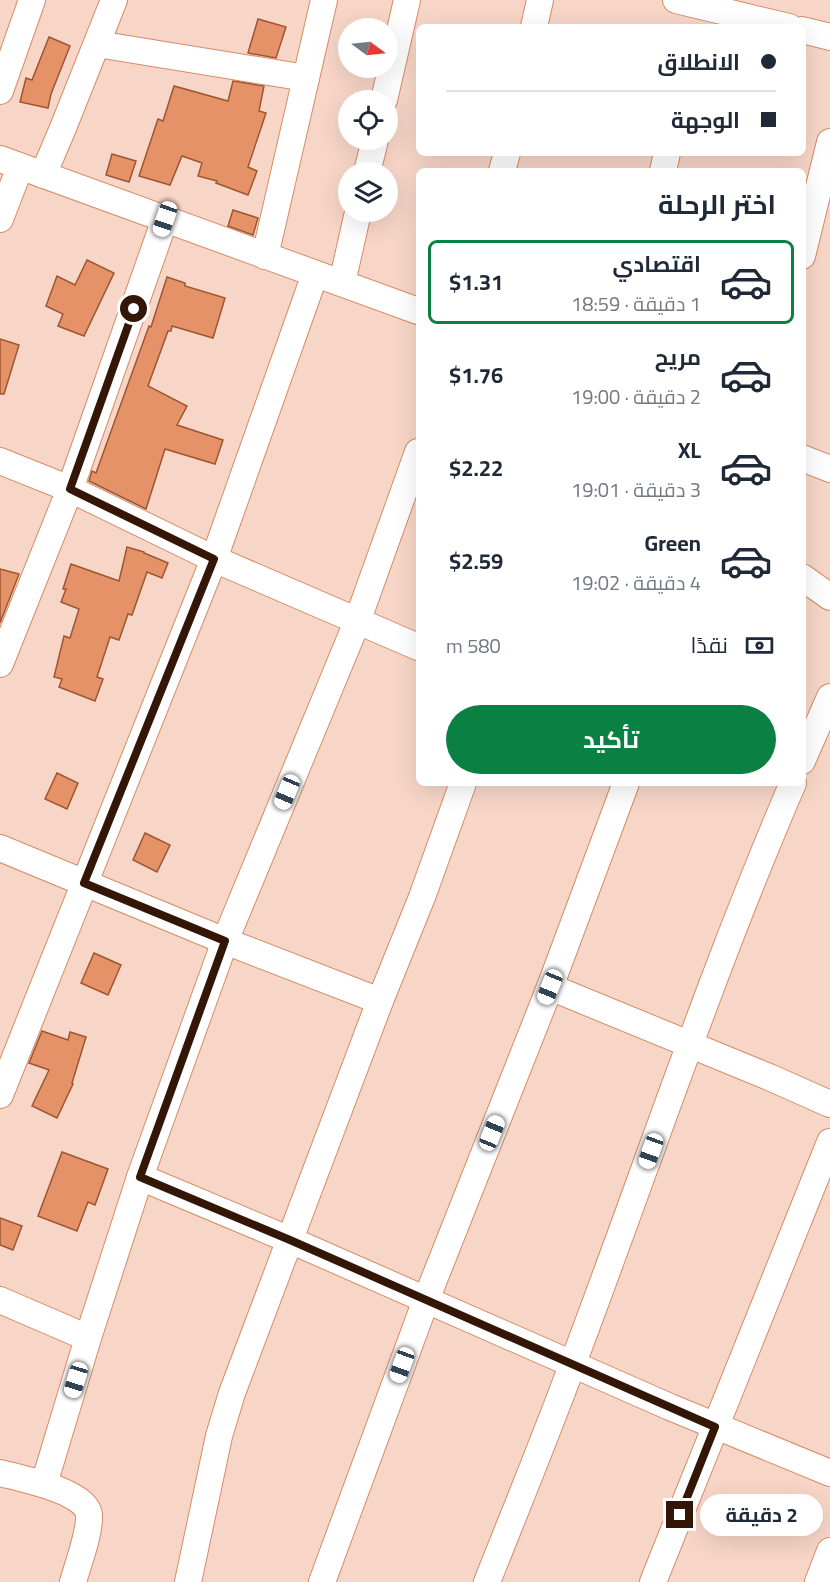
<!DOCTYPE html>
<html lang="ar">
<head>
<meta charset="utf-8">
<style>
	body { margin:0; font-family:Georgia,Cairo,serif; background:#f2f2f3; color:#1f2937; direction:rtl; height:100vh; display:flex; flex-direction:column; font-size:22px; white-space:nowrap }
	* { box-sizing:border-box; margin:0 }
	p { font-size:20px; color:#747a83 }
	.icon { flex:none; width:33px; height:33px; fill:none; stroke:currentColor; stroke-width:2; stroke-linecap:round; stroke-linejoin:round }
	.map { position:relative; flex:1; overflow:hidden; direction:ltr }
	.side { position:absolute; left:416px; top:168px; width:390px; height:618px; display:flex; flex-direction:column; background:#fff; border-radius:9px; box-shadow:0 6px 24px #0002; direction:rtl }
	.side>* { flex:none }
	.banner { position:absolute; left:416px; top:24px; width:390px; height:132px; border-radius:9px; box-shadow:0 6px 24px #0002; direction:rtl; display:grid; align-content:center; height:132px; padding:0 30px; background:#fff }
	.needle { width:39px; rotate:105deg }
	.buttons { position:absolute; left:338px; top:18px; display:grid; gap:12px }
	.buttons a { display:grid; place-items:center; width:60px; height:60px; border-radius:50%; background:#fff; box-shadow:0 6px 24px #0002; font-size:30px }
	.end { position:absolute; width:27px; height:27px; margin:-14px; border:8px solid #331606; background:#fff; box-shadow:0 0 0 3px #fff }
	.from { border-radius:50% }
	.bubble { position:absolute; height:42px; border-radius:21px; background:#fff; box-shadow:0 6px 24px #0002; font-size:20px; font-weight:700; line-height:42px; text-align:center; direction:rtl }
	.car { position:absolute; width:18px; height:36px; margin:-18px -9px; border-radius:8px; box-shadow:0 0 4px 2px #0007; background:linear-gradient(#fff 24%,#345 0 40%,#fff 0 76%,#345 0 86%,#fff 0) }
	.banner b { display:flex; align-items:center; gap:21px; height:57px; font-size:22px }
	.banner b+b { border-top:2px solid #e0e1e3 }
	.banner i { width:15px; height:15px; background:#1f2937 }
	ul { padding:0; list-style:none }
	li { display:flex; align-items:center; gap:18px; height:84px; margin:0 12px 9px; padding:0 18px; border:3px solid transparent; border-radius:9px }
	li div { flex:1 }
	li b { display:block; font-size:22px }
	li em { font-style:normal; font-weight:700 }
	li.active { border-color:#0b8043 }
	li>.icon { width:54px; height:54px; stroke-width:1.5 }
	h2 { padding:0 30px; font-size:27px; line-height:72px }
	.pay { display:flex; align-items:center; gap:15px; height:66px; padding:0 30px; font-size:22px }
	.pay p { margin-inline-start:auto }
	.cta { display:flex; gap:12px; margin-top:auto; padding:12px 30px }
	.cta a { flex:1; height:69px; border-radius:36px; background:#0b8043; color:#fff; font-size:24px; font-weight:700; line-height:69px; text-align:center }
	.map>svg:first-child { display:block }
	.building { fill:#e69269; stroke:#9d5631; stroke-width:1.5 }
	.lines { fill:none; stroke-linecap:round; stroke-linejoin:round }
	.minor-casing { stroke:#d78b65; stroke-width:28 }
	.minor { stroke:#fff; stroke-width:26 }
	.route { stroke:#331606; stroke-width:8 }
</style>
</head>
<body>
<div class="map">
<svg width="830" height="1582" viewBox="0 0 830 1582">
	<rect width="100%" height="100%" fill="#f7d6c7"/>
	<g class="building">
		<polygon points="258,19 286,27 276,58 248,53"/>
		<polygon points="49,37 70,46 51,94 48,108 20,102 26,78 32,80"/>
		<polygon points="233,81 264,86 259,111 266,113 248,167 257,171 248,195 216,183 217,181 198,176 202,163 182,156 170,185 139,176 158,119 163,121 174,86 228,101"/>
		<polygon points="112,154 136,161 129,182 106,175"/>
		<polygon points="233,210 258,218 253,235 228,226"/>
		<polygon points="87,260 114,273 84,336 58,326 63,314 46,306 57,276 75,285"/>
		<polygon points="167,277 185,283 185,286 225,298 213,338 172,326 171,331 168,331 148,386 187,406 177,425 223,440 215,464 165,449 146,509 89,481 92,471 96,473 149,326 151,327"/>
		<polygon points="0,339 19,345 4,394 0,394"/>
		<polygon points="127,547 144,552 144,553 168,563 162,578 147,572 132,615 128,614 119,640 110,637 97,677 103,679 95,701 59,687 62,679 54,677 64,636 70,638 79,609 61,602 66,589 63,589 71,564 119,581"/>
		<polygon points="0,569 19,574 0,623"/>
		<polygon points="57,773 78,783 67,809 45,799"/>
		<polygon points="145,833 170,845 157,872 133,860"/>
		<polygon points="94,953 121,965 108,995 81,983"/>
		<polygon points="42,1031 68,1040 70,1032 86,1037 72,1083 73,1084 57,1118 32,1106 49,1070 29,1063"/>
		<polygon points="62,1152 108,1169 95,1205 88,1202 77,1231 38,1216"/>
		<polygon points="0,1218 22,1226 13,1250 0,1245"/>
	</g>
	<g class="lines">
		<g class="minor-casing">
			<g id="minor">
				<polyline points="676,0 789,27"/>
				<polyline points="534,27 540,0"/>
				<polyline points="802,30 830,37"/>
				<polyline points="97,44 306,78"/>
				<polyline points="0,91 32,0"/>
				<polyline points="384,100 407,0"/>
				<polyline points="0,159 418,311"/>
				<polyline points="502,171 507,153"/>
				<polyline points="663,171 667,153"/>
				<polyline points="367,172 375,140"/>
				<polyline points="43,175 63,128 114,0"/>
				<polyline points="0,219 20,167"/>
				<polyline points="265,256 324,0"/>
				<polyline points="802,256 830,142"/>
				<polyline points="342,283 358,212"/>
				<polyline points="802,458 830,469"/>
				<polyline points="0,461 70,489 214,559 418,647"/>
				<polyline points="802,577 830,597"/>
				<polyline points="0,664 70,489 165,219"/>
				<polyline points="802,761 830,697"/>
				<polyline points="0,848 225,941 380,1001"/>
				<polyline points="550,987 769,1077 830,1104"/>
				<polyline points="0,1095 214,559 315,274"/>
				<polyline points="140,1177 290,1240 670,1407 830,1473"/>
				<polyline points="0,1300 88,1338"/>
				<path d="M0 1473C19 1478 87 1491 89 1515 90 1533 78 1564 73 1582"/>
				<polyline points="44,1484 88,1338 140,1177 225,941 357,622 418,452"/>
				<polyline points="188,1582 219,1436 232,1393 380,1001 422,897 463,783"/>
				<polyline points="322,1582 426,1300 550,987 626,783"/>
				<path d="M487 1582C516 1509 546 1436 573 1363 646 1170 711 973 793 783"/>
				<polyline points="653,1582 830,1142"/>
				<polyline points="818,1582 830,1551"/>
			</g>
		</g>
		<use href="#minor" class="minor"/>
	</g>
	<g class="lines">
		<polyline class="route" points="134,309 70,489 214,559 84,883 225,941 140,1177 290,1240 715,1427 680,1515"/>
	</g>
</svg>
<div class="buttons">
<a><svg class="needle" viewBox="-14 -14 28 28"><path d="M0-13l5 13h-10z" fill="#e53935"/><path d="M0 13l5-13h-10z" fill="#747a83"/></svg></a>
<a><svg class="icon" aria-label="locate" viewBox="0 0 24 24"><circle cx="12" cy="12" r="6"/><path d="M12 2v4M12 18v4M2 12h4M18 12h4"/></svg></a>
<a><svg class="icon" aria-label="layers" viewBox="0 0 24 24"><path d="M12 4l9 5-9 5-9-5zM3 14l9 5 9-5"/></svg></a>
</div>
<i class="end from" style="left:134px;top:309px"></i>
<i class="end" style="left:680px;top:1515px"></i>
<div class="bubble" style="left:700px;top:1494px;width:123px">2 دقيقة</div>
<i class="car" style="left:165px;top:219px;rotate:199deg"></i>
<i class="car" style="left:287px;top:792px;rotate:203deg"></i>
<i class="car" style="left:550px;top:987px;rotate:202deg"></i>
<i class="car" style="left:492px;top:1133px;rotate:22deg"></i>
<i class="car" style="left:651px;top:1151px;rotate:200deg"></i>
<i class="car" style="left:402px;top:1365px;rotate:200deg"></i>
<i class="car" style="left:76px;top:1380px;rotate:197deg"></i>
<div class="banner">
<b><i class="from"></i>الانطلاق</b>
<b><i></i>الوجهة</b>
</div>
<section class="side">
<h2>اختر الرحلة</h2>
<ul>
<li class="active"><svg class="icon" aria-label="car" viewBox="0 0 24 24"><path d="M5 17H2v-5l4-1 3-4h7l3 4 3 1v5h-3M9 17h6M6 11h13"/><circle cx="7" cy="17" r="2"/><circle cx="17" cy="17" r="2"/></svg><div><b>اقتصادي</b><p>1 دقيقة · 18:59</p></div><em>$1.31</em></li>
<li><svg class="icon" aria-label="car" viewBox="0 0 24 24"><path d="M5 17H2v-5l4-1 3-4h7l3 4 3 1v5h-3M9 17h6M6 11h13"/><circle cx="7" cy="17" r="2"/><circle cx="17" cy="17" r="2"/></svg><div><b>مريح</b><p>2 دقيقة · 19:00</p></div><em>$1.76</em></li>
<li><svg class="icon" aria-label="car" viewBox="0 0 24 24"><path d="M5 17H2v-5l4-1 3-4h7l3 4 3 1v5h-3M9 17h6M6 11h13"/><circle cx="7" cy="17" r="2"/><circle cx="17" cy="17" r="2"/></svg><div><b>XL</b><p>3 دقيقة · 19:01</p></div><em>$2.22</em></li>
<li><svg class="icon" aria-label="car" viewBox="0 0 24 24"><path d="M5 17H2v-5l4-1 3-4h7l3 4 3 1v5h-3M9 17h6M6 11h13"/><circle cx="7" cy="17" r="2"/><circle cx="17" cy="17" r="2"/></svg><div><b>Green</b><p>4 دقيقة · 19:02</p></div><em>$2.59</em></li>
</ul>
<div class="pay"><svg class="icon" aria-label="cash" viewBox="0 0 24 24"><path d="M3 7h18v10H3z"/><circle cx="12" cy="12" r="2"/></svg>نقدًا<p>580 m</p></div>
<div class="cta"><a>تأكيد</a></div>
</section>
</div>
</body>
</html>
